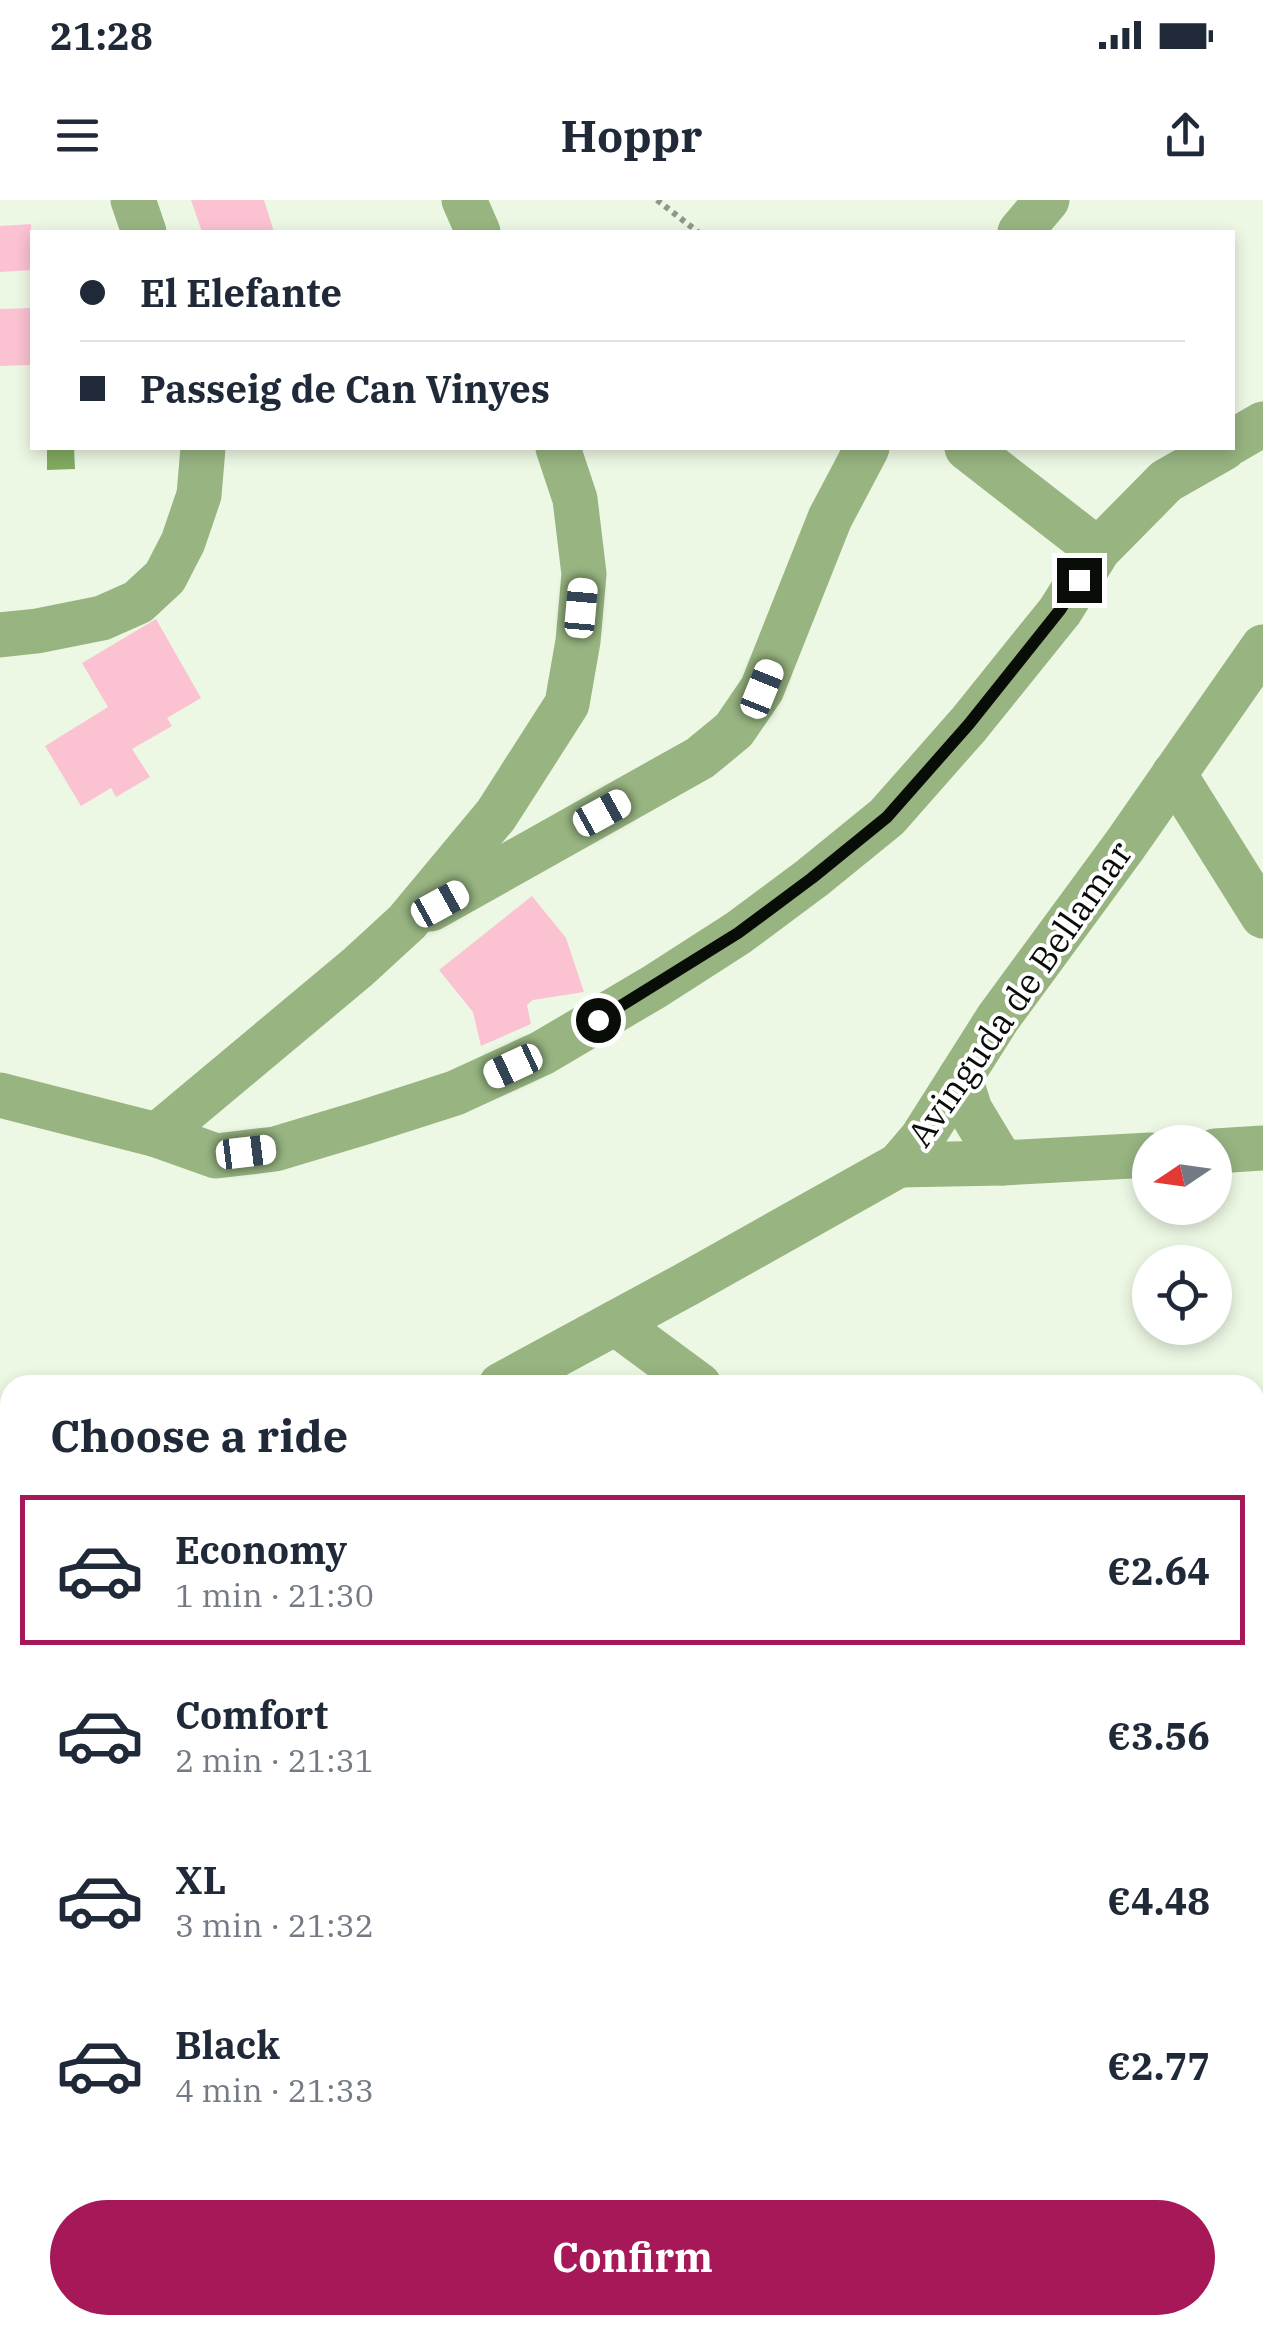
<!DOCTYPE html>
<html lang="en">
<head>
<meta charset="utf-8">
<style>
	body { margin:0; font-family:"IBM Plex Serif",serif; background:#f6f6f7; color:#1f2937; height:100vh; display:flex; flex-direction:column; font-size:38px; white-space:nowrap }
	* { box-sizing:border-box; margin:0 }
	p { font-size:32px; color:#747a83 }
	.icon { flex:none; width:55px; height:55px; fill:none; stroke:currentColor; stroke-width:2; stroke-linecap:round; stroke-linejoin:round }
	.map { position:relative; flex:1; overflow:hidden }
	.panel { position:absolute; left:0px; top:1175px; width:1265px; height:960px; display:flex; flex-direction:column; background:#fff; border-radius:30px 30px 0 0; box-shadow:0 5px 15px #0003 }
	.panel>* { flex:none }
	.top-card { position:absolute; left:30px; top:30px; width:1205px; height:220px; border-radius:0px; box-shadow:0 5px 15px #0003; display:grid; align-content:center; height:220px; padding:0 50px; background:#fff }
	.needle { width:65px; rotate:257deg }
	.fabs { position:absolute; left:1132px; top:925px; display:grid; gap:20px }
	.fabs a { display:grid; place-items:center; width:100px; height:100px; border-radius:50%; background:#fff; box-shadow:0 5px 15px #0003; font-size:50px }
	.end { position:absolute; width:45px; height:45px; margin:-22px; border:12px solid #090d07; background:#fff; box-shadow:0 0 0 5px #fff }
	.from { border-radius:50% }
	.car { position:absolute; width:30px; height:60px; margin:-30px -15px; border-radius:12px; box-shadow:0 0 8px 2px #0007; background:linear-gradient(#fff 24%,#345 0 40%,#fff 0 76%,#345 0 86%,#fff 0) }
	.top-card b { display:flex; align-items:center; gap:35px; height:95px; font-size:38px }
	.top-card b+b { border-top:2px solid #e0e1e3 }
	.top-card i { width:25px; height:25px; background:#1f2937 }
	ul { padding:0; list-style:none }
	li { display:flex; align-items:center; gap:30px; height:150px; margin:0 20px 15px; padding:0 30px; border:5px solid transparent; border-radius:0px }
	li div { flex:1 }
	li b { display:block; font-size:38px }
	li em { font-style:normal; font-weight:700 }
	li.active { border-color:#a71859 }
	li>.icon { width:90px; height:90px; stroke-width:1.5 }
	h2 { padding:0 50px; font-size:45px; line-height:120px }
	.action { display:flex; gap:20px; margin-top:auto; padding:20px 50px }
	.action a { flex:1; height:115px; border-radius:60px; background:#a71859; color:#fff; font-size:40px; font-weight:700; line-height:115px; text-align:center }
	.status { display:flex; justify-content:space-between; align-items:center; height:70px; padding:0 50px; background:#fff; direction:ltr }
	.status svg { height:28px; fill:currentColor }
	header { display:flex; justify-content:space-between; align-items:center; height:130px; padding:0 50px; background:#fff; font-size:45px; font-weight:700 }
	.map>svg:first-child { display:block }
	.green { fill:#d0f2b6 }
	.water { fill:#82ab60 }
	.building { fill:#fbc2d2 }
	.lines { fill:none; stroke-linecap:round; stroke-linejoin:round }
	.path { stroke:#8f9789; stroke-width:6; stroke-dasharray:5 5; stroke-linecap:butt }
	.minor { stroke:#97b481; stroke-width:45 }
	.route { stroke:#090d07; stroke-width:12 }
	.labels { text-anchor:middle; stroke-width:8; stroke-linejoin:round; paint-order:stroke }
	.street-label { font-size:35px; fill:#090d07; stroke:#fff }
</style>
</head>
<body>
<div class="status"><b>21:28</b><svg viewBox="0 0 49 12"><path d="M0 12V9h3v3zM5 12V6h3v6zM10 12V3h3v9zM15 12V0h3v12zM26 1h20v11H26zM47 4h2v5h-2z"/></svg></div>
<header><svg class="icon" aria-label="menu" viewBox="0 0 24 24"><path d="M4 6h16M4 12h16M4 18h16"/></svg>Hoppr<svg class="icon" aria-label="share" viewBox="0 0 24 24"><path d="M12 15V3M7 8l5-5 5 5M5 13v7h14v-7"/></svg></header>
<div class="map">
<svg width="1263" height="2135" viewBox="0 0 1263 2135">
	<rect width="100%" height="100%" fill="#edf8e4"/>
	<polygon class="green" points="10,1828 10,2125 619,2125 632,2135 0,2135 0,1984 9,1975 0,1926 0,1830"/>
	<polygon class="water" points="47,248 74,248 75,269 47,270"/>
	<g class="building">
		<polygon points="191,0 264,0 274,32 202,32"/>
		<polygon points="31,24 32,70 0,72 0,26"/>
		<polygon points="32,108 32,165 0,166 0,109"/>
		<polygon points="156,419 201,498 167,518 172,526 132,549 150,577 116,597 111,588 81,606 45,546 108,507 82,463"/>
		<polygon points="532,696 566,738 584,792 533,800 527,805 531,824 481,846 473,812 439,770"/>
	</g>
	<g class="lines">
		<polyline class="path" points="657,0 698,32"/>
		<g class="minor">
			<polyline points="133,0 144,32"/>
			<polyline points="464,0 478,32"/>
			<polyline points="1020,32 1047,0"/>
			<polyline points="1232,242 1263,224"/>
			<polyline points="967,248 1098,350"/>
			<polyline points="0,435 37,431 102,418 138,402 165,377 183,342 199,295 203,248"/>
			<polyline points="1174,574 1263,716"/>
			<polyline points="431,709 700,558 734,530 762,489 830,318 867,248"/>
			<polyline points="960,878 970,910 1002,963"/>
			<polyline points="0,895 157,935 216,956 275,949 365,922 455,893 542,853 654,787 738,733 812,678 887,617 969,524 1060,411 1098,350 1166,281 1224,248"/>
			<polyline points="157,935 358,767 407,722 496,615 567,504 578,441 584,374 575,299 558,248"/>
			<polyline points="1215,951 1263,948"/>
			<polyline points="899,965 1002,963 1150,955"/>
			<polyline points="615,1123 699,1185"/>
			<polyline points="501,1185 687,1084 899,965 922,938 998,818 1125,645 1263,447"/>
			<polyline points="1255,1248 1263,1255"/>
			<polyline points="0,1461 10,1455"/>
			<polyline points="1255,1507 1263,1507"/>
			<polyline points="0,1730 10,1733"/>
			<polyline points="0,1798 10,1795"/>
			<polyline points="1255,1932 1263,1945"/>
			<polyline points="363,2135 400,2125"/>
		</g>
	</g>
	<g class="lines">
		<polyline class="route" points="598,820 738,733 812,678 887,617 969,524 1060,410 1079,380"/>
	</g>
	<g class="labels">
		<g class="street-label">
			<text transform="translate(1020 794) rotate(-55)" y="12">Avinguda de Bellamar</text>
		</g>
	</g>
</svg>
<div class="fabs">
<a><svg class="needle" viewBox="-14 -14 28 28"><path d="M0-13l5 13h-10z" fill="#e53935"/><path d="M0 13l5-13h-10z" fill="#747a83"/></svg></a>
<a><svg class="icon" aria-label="locate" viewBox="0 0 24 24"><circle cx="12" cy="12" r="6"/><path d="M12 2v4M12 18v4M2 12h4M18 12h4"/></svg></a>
</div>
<i class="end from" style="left:598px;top:820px"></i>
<i class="end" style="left:1079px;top:380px"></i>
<i class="car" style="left:581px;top:408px;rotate:5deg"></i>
<i class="car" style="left:762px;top:489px;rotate:22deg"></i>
<i class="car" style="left:602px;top:613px;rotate:61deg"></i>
<i class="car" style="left:440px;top:704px;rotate:61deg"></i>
<i class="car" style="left:513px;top:866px;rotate:245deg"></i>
<i class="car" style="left:246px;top:952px;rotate:83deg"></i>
<div class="top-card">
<b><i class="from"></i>El Elefante</b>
<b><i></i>Passeig de Can Vinyes</b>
</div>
<section class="panel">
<h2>Choose a ride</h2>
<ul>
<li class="active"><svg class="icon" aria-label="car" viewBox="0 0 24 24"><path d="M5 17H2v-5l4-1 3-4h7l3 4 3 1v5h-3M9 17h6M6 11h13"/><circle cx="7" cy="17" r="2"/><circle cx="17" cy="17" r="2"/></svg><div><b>Economy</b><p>1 min · 21:30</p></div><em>€2.64</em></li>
<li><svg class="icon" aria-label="car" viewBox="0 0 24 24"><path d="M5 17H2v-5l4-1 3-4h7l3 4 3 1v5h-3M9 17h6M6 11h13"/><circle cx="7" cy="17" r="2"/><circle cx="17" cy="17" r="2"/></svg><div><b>Comfort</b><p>2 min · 21:31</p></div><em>€3.56</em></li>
<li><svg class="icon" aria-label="car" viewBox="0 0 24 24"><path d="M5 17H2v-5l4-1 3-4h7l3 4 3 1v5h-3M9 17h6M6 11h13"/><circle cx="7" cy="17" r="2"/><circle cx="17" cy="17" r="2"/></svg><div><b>XL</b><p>3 min · 21:32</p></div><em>€4.48</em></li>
<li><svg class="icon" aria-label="car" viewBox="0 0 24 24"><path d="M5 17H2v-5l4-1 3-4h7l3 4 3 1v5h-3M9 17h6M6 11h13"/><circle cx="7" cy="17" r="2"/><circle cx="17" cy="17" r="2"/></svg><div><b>Black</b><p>4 min · 21:33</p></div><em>€2.77</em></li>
</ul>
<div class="action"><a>Confirm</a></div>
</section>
</div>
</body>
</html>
